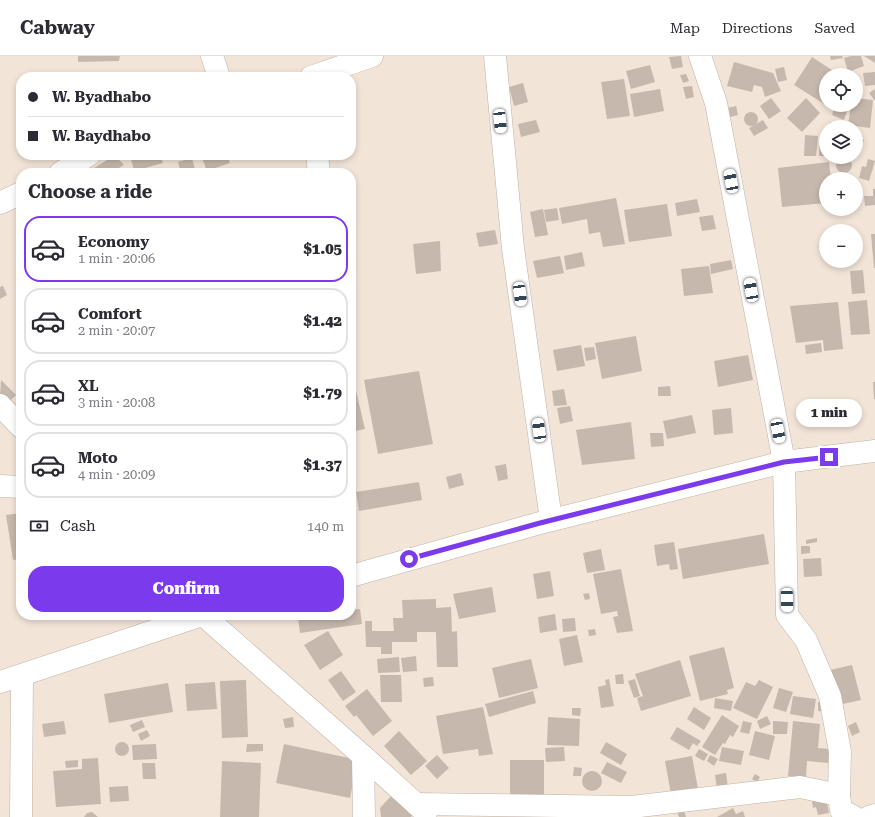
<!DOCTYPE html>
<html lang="en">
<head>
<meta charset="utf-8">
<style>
	body { margin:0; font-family:"Roboto Serif",serif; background:#f2f2f3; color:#2b2b33; height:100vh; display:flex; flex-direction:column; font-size:15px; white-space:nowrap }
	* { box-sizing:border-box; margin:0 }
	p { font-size:13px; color:#7c7c81 }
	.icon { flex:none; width:22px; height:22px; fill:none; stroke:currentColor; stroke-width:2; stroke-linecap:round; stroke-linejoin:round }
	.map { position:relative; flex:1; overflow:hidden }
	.details { position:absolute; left:16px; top:112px; width:340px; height:452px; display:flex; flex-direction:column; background:#fff; border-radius:16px; box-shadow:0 2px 6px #0003 }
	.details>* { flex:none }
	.top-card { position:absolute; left:16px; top:16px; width:340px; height:88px; border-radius:16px; box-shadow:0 2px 6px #0003; display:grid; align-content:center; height:88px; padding:0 12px; background:#fff }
	.fabs { position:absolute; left:819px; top:12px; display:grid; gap:8px }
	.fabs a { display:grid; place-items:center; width:44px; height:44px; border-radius:50%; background:#fff; box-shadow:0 2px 6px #0003; font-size:20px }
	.end { position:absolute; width:18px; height:18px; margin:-9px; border:5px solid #7c3aed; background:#fff; box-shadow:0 0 0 2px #fff }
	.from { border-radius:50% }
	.bubble { position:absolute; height:28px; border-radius:14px; background:#fff; box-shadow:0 2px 6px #0003; font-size:13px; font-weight:800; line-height:28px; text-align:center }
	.car { position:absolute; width:12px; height:24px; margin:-12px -6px; border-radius:5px; box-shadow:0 0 3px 1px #0007; background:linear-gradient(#fff 24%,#345 0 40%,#fff 0 76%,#345 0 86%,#fff 0) }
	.top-card b { display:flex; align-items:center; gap:14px; height:38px; font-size:15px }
	.top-card b+b { border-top:1px solid #e1e1e2 }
	.top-card i { width:10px; height:10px; background:#2b2b33 }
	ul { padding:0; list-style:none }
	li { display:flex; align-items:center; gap:12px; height:66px; margin:0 8px 6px; padding:0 4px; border:2px solid #e1e1e2; border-radius:16px }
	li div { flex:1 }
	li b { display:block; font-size:15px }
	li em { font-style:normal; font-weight:800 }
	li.selected { border-color:#7c3aed }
	li>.icon { width:36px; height:36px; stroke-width:1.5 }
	h2 { padding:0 12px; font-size:18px; line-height:48px }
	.pay { display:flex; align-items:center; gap:10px; height:44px; padding:0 12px; font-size:15px }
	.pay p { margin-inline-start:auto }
	.action { display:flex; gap:8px; margin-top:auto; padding:8px 12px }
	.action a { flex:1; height:46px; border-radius:16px; background:#7c3aed; color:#fff; font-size:16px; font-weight:800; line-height:46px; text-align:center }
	header { display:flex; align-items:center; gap:24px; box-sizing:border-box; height:56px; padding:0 20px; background:#fff; border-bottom:1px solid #e1e1e2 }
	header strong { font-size:19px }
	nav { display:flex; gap:22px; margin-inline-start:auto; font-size:14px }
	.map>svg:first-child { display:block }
	.building { fill:#c6b8ac }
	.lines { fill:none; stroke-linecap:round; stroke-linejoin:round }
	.minor-casing { stroke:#beb1a5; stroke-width:23 }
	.major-casing { stroke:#beb1a5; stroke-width:23 }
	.minor { stroke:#fff; stroke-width:22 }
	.major { stroke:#fff; stroke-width:22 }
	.route { stroke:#7c3aed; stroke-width:5 }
</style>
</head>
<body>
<header>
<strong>Cabway</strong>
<nav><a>Map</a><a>Directions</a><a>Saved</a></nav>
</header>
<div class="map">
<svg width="875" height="761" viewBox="0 0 875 761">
	<rect width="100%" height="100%" fill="#f2e5d8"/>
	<g class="building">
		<polygon points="78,0 120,0 119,5 78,6"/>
		<polygon points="681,0 683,11 672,13 669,1"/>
		<polygon points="830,0 842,0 843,2 831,4"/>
		<polygon points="851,0 861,0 864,10 848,16 844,2"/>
		<polygon points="864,0 875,0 875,7"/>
		<polygon points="812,1 838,18 826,19 826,49 794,29"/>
		<polygon points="734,6 773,17 781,35 765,41 762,31 754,29 752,36 727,30"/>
		<polygon points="650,9 655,26 631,33 626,15"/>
		<polygon points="784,11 787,24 778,26 775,13"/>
		<polygon points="875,16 875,29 865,30 863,17"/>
		<polygon points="686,18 689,25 683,27 680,19"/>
		<polygon points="624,23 630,60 607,63 601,26"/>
		<polygon points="523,27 528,46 514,50 509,31"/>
		<polygon points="692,30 694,41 686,43 683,31"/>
		<polygon points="660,33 664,55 634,61 630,38"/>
		<polygon points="875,33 875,45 869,37"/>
		<polygon points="771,42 781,55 769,63 760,50"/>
		<polygon points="806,42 820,57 802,76 787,62"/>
		<polygon points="856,42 873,44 870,72 848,69 851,49 856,49"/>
		<polygon points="835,49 849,49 844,64 832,59"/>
		<polygon points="736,50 738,59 730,61 728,52"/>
		<circle cx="751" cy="63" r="7"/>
		<polygon points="536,64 540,76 521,81 518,68"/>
		<polygon points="763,64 768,72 754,80 749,72"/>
		<polygon points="830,66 838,71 827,71"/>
		<polygon points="805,79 818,80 816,100 804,100"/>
		<polygon points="856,81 864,84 859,96 856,95"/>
		<polygon points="820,86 826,86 826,100 819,100"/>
		<polygon points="115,99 124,109 117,113 120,117 86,117"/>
		<polygon points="130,99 160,99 163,107 134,115"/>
		<polygon points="201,99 227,99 230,107 207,115"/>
		<circle cx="844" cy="109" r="8"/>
		<polygon points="192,102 196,117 181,117 178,106"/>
		<polygon points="868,103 875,105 869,125 859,122 862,110 866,111"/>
		<polygon points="829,106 831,123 826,123 826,147 782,151 778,112"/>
		<polygon points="873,133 875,133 875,149 865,150 864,140 873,140"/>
		<polygon points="616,142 625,188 603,191 600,176 589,178 587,163 562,168 559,152"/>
		<polygon points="697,143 700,156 677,160 675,147"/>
		<polygon points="667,148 672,180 629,186 624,154"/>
		<polygon points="557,152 559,164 546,166 544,154"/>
		<polygon points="543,153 548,179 535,181 530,156"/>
		<polygon points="713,159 716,173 702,175 699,161"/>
		<polygon points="495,174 498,188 479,191 476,177"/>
		<polygon points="871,178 875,178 875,212 874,212"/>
		<polygon points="440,185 441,215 416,218 413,188"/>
		<polygon points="582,196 585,210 566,214 564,200"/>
		<polygon points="560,200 564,217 537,222 533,205"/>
		<polygon points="731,204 733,213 711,218 710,208"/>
		<polygon points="709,210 713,237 684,240 681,213"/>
		<polygon points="863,214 865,237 852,238 850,215"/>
		<polygon points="3,230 7,239 0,243 0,231"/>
		<polygon points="867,244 870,278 851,279 848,246"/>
		<polygon points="838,246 843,293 824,295 823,284 796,287 790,250"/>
		<polygon points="636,280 642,315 602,323 595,287"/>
		<polygon points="821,287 822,296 806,298 805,289"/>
		<polygon points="581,289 585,310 557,315 553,294"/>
		<polygon points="594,291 596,303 586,305 584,292"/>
		<polygon points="748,299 753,324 718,331 714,305"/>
		<polygon points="419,315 433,388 378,398 364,324"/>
		<polygon points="1,324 16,339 8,347 0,339"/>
		<polygon points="873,326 875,326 875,343 874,343"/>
		<polygon points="670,330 671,340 658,340 658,331"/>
		<polygon points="564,333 567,349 554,350 552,335"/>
		<polygon points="356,335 365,373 351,376 351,336"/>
		<polygon points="21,347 21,363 13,354"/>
		<polygon points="570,350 573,365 560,368 557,352"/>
		<polygon points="731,352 733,377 714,379 712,354"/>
		<polygon points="692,359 696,377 667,383 663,365"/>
		<polygon points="631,366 635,403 582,409 576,374"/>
		<polygon points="650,377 663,377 664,390 651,391"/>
		<polygon points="506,408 508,423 498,425 495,410"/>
		<polygon points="461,417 464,429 449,433 446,421"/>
		<polygon points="419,426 422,444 359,455 356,436"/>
		<polygon points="21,457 21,503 13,504 6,459"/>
		<polygon points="764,478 769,508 683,523 678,493"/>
		<polygon points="817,482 817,486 806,488 806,484"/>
		<polygon points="674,486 678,513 670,514 669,508 657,510 654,489"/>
		<polygon points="801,490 810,490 810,497 801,498"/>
		<polygon points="601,493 605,514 587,517 583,497"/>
		<polygon points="821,502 822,520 804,521 803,503"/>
		<polygon points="621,513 633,575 617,577 613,561 618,560 617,555 601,558 593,518"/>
		<polygon points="550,515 554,540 537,543 533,518"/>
		<polygon points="492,531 496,556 459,563 453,538"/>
		<polygon points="589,537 590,543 585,544 583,538"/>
		<polygon points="436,543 436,552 451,551 452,576 457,575 458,611 437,611 436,576 417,576 417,586 392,586 392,598 381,598 381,591 366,591 365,565 372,565 372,575 394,575 393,562 403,562 402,544"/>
		<polygon points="360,553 362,568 300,577 298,562 317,559 351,559 351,554"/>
		<polygon points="555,558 557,574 540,577 538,561"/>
		<polygon points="575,562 576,575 563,576 562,563"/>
		<polygon points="595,573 596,579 589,580 588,574"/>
		<polygon points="328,575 343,599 320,614 304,589"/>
		<polygon points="577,579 583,606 564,610 559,583"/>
		<polygon points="724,591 734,632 727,634 728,638 700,645 689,600"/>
		<polygon points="416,600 417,615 403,616 401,602"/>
		<polygon points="399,601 400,616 378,617 377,603"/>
		<polygon points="531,603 538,632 499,642 492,612"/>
		<polygon points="680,604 691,640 641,655 637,642 643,640 635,618"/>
		<polygon points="852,609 861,644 838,649 830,614"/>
		<polygon points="341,615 356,636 343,645 328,624"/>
		<polygon points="623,618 624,628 616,628 615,619"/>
		<polygon points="380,619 401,619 402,646 381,646"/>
		<polygon points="433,621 434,630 424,631 423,622"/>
		<polygon points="609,623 614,650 601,652 598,631 606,629 605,624"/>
		<polygon points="635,623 640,640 634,642 628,625"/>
		<polygon points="246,624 248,681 222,682 220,625"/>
		<polygon points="759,624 773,631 757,663 733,652 746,626 755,630"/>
		<polygon points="215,626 217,653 187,655 185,628"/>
		<polygon points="168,627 173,656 109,667 104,638"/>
		<polygon points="779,632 793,636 786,656 773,652"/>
		<polygon points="367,633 392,665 373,680 356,659 354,661 345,650"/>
		<polygon points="533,635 536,647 489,661 485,648"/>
		<polygon points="793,640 816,643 813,662 790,658"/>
		<polygon points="715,642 733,645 731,655 714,652"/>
		<polygon points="818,646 826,647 826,656 818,655"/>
		<polygon points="483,651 493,698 479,700 478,693 443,698 436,660"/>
		<polygon points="694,651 711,662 704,674 687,663"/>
		<polygon points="572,652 581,652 580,660 572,659"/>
		<polygon points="722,659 739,670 733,681 730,679 725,688 723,687 715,699 702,691"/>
		<polygon points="767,660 771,668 760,673 757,665"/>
		<polygon points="293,661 294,671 285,672 283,663"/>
		<polygon points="548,661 580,663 579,690 547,689"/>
		<polygon points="142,664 145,671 133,676 130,669"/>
		<polygon points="64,665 66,678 44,681 42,668"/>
		<polygon points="743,665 752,667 749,678 740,676"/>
		<polygon points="773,665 788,666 787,678 773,678"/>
		<polygon points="793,665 820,668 818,692 830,693 828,707 807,705 806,722 788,720"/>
		<polygon points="856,666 860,676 852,680 848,670"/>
		<polygon points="677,671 701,685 697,690 693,687 689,694 670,683"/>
		<polygon points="147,674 150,680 141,685 138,678"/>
		<polygon points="399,675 427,705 411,719 384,690"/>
		<polygon points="755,675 775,680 769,704 749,699"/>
		<circle cx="122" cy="693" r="7"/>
		<polygon points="606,686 627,698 621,709 600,697"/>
		<polygon points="156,688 157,703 133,704 132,689"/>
		<polygon points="247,688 263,688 263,695 246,696"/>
		<polygon points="284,688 358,704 350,742 276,727"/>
		<polygon points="564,691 565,705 546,706 545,692"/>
		<polygon points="722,691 744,695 741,709 719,705"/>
		<polygon points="699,693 708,698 704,705 695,700"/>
		<polygon points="437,699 449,712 437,723 425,710"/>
		<polygon points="710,699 718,703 714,710 707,705"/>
		<polygon points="692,700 698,733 671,738 665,705"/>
		<polygon points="98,702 101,748 56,751 53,715 82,713 82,703"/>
		<polygon points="78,704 78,711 66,712 65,705"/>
		<polygon points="510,704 544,704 544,740 510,739"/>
		<polygon points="222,705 261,707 259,761 220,761"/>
		<polygon points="607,706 627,716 621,727 601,717"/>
		<polygon points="142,707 155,707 156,723 143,723"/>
		<polygon points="574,711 582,712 581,720 573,720"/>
		<circle cx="592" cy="725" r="10"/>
		<polygon points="726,717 728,731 717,733 715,719"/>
		<polygon points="755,718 760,721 757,726 752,723"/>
		<polygon points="128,730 129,745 110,746 109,731"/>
		<polygon points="825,737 829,757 818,759 816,751 813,752 811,740"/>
		<polygon points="393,738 414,757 411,761 381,761 380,752"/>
		<polygon points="733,752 736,758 743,755 745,761 717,761"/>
		<polygon points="684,755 686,761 679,761 677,756"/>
		<polygon points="92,756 98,761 84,761 87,757"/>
	</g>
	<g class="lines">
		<g class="minor-casing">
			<g id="minor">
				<polyline points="212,0 219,21"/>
				<polyline points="495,0 513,192 551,464"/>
				<polyline points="700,0 716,47 784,406 787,559 806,584 830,640 840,696 839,739"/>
				<polyline points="311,21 372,0"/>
				<polyline points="317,99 319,117"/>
				<polyline points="60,117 89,99"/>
				<polyline points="0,147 21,137"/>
				<polyline points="0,349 21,371"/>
				<polyline points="0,430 21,431"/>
				<polyline points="203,559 363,700 426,757"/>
				<polyline points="363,700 364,761"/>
				<polyline points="416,748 632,751 800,731 839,739 841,754 854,761"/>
				<polyline points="21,761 22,620"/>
				<polyline points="869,761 875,759"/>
			</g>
		</g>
		<g class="major-casing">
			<g id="major">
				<polyline points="351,520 540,467 784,406 875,395"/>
				<polyline points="0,626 202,559"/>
			</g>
		</g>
		<use href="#minor" class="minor"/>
		<use href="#major" class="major"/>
	</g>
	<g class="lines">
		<polyline class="route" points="409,503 540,467 784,406 829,401"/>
	</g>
</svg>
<div class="fabs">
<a><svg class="icon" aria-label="locate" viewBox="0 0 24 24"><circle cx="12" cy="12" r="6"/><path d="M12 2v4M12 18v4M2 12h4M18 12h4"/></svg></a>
<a><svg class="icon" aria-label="layers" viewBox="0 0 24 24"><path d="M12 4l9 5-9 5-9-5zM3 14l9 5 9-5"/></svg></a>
<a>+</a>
<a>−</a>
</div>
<i class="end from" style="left:409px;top:503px"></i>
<i class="end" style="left:829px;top:401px"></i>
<div class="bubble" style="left:796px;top:343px;width:66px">1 min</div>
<i class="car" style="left:500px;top:65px;rotate:174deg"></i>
<i class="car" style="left:731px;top:125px;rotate:349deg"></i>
<i class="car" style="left:751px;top:234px;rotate:350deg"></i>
<i class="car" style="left:520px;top:238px;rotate:172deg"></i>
<i class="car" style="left:539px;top:374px;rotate:352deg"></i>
<i class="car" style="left:778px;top:375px;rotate:169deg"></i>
<i class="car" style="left:787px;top:544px;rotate:179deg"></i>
<div class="top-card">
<b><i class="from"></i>W. Byadhabo</b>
<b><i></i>W. Baydhabo</b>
</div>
<section class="details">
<h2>Choose a ride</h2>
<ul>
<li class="selected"><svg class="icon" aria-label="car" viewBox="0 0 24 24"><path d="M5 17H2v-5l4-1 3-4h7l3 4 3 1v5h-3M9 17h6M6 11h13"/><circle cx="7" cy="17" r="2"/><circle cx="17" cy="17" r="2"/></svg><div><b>Economy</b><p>1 min · 20:06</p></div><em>$1.05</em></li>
<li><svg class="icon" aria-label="car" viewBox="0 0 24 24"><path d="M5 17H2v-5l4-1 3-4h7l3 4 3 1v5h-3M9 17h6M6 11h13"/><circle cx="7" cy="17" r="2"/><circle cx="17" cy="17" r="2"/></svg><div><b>Comfort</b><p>2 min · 20:07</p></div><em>$1.42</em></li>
<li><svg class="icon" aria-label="car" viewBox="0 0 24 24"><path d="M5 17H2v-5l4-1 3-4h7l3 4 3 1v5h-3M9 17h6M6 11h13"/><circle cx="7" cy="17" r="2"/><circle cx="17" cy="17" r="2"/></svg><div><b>XL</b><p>3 min · 20:08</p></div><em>$1.79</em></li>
<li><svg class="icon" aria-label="car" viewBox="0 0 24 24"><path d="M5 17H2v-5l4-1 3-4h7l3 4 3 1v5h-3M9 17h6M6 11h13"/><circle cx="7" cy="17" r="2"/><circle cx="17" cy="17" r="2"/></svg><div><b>Moto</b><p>4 min · 20:09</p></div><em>$1.37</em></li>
</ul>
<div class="pay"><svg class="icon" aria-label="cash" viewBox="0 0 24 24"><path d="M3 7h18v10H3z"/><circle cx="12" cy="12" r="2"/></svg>Cash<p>140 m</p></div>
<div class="action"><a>Confirm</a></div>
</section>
</div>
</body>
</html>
